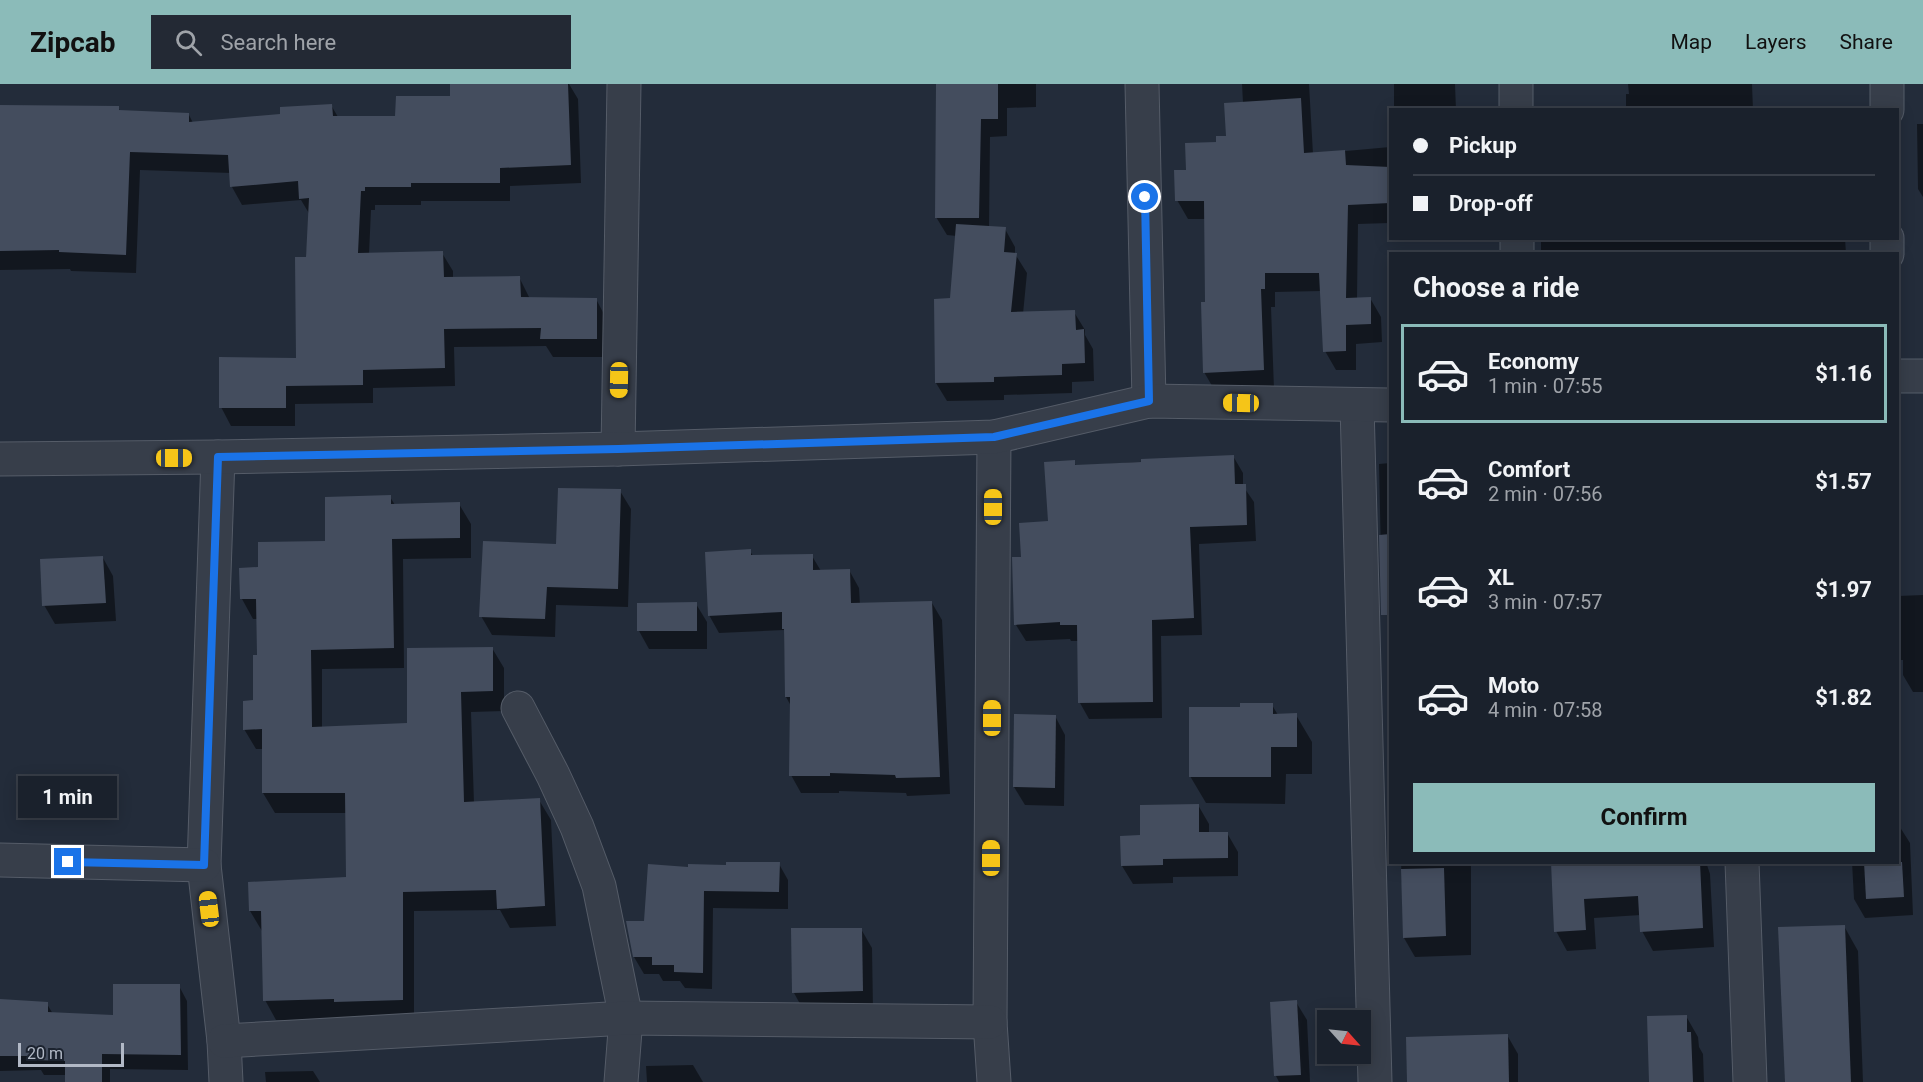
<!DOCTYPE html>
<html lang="en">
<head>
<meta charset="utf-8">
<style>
	body { margin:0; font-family:Roboto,sans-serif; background:#232934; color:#f1f3f6; height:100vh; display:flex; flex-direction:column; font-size:22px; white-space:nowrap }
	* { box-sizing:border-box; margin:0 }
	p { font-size:20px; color:#9fa3a9 }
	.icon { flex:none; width:33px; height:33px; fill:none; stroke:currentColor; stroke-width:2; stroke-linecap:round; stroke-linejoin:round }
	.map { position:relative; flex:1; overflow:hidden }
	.side { position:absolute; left:1389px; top:168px; width:510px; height:612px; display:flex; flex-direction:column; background:#1a212c; border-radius:0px; box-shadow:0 3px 15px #0003,0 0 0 2px #383e48 }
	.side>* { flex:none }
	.banner { position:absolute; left:1389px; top:24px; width:510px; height:132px; border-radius:0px; box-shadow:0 3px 15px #0003,0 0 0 2px #383e48; display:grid; align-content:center; height:132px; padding:0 24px; background:#1a212c }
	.needle { width:39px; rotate:117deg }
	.tools { position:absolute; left:1317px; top:926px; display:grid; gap:12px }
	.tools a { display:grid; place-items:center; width:54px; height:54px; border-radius:0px; background:#1a212c; box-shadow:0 3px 15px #0003,0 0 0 2px #383e48; font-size:30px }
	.scale { position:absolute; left:18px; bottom:15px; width:106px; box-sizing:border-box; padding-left:6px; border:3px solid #b2b9c6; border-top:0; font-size:16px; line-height:21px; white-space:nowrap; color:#b2b9c6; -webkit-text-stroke:4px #1c232f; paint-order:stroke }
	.end { position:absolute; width:27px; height:27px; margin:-14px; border:8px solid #1a73e8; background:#fff; box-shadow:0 0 0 3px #fff }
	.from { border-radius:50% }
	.bubble { position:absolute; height:42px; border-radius:0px; background:#1a212c; box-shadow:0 3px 15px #0003,0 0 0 2px #383e48; font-size:20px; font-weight:700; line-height:42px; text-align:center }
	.car { position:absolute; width:18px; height:36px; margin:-18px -9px; border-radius:8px; box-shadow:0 0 4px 2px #0007; background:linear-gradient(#f5c518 24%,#345 0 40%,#f5c518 0 76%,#345 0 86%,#f5c518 0) }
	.banner b { display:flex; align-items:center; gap:21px; height:57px; font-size:22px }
	.banner b+b { border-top:2px solid #383e48 }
	.banner i { width:15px; height:15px; background:#f1f3f6 }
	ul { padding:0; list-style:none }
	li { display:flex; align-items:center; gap:18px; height:99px; margin:0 12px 9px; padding:0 12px; border:3px solid transparent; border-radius:0px }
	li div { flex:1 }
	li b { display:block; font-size:22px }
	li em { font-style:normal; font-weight:700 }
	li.selected { border-color:#8bbbb9 }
	li>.icon { width:54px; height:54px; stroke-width:1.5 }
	h2 { padding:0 24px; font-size:27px; line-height:72px }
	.cta { display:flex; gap:12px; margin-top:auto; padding:12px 24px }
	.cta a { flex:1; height:69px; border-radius:0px; background:#8bbbb9; color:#111; font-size:24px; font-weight:700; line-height:69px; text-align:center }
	header { display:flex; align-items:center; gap:36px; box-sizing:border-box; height:84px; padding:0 30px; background:#8bbbb9; color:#111 }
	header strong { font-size:28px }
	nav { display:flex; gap:33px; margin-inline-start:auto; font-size:21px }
	.search { width:420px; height:54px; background:#232934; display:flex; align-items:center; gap:15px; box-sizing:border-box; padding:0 21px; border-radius:0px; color:#9fa3a9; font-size:22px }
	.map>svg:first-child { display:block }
	.shadow { fill:#0007 }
	.building { fill:#444d5e }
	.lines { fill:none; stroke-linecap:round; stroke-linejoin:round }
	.street-casing { stroke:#555c68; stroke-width:35 }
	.street { stroke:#373e4a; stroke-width:33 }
	.route { stroke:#1a73e8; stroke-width:8 }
</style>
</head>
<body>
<header>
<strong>Zipcab</strong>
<div class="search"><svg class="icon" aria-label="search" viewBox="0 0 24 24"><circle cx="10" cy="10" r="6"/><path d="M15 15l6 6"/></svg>Search here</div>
<nav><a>Map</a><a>Layers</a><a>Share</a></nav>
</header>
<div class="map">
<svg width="1923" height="998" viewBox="0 0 1923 998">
	<rect width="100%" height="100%" fill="#232c3a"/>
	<g class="shadow">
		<polygon points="452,0 569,0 578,15 581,99 510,102 510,117 421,117 421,121 375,121 375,126 371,126 369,170 442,169 453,187 453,194 519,193 530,215 596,215 606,234 607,273 553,273 546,262 454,263 455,302 373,304 373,319 295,320 295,342 231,342 221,323 297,275 310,131 301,116 242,121 232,103 231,89 140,86 136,189 71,187 70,185 0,186 0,22 118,23 120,27 189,31 193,39 282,31 331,21 338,33 396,34 452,14"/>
		<polygon points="937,0 1036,0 1036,23 1007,24 1007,52 990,53 989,144 1005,145 1015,163 1015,170 1027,189 1023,230 1074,228 1085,246 1085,251 1093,265 1094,297 1072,298 1072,309 1004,311 1004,316 947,317 936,299 951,216 957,152 947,151 936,133"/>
		<polygon points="1242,0 1309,0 1313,70 1390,63 1390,139 1358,140 1357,215 1370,214 1381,233 1382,258 1356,260 1356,286 1336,286 1325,267 1322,207 1275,208 1275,223 1271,223 1274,305 1215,307 1204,288 1207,219 1206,135 1188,135 1177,116 1188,87 1217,59 1227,53 1243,19"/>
		<polygon points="1394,0 1455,0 1456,26 1394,26"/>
		<polygon points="1628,0 1752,0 1753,26 1626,26 1626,10 1629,10"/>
		<polygon points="1917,40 1923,40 1923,191 1923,113 1918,105"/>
		<polygon points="1541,154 1845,154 1846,170 1541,170"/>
		<polygon points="1233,372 1243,389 1243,402 1254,418 1256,457 1199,460 1202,551 1161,552 1162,634 1089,635 1080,619 1078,557 1071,557 1070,555 1026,557 1016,541 1023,474 1050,438 1074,378 1076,382"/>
		<polygon points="1390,379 1390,532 1382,518 1379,380"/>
		<polygon points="620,407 631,425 628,523 556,521 555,553 492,551 481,532 557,461"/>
		<polygon points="390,413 395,421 459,420 471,440 471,474 403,475 404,584 322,585 322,644 409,640 492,564 504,584 504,627 471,628 474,719 539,716 551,736 556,842 510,844 500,826 414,827 414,936 276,936 265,916 262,847 250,827 249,799 348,794 347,729 275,729 263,709 263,665 256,665 244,645 255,618 258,573 258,535 253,535 242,515 260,485 327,458"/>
		<polygon points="750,467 753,472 812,472 821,487 849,486 859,504 860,521 932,519 942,536 950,710 907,712 906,709 839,707 839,709 801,709 791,691 791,622 786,613 784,546 719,549 709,531"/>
		<polygon points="103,474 113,492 116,537 55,540 44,521"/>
		<polygon points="1923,511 1923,608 1913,608 1903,591 1903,576 1898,576 1898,512"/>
		<polygon points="696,520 707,538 707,565 649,565 639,547"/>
		<polygon points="1272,621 1278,631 1296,631 1312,658 1312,690 1286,690 1285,720 1206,719 1190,692 1241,624"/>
		<polygon points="1055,632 1065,651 1064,722 1025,721 1014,703"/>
		<polygon points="1198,721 1209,740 1209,749 1227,749 1238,768 1238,792 1173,793 1173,799 1133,800 1122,782 1142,753"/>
		<polygon points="1898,740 1910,759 1913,831 1865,834 1854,815 1852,778 1898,778"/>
		<polygon points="1401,778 1471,778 1471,871 1415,873 1404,854"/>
		<polygon points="1560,778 1706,778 1710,790 1714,863 1653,867 1642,847 1641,831 1594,834 1596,865 1567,867 1556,847"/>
		<polygon points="779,780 788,796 788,825 713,824 712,905 685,904 680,897 663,897 659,890 644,890 634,873 645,839 689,785"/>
		<polygon points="1844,842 1858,867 1863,998 1786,998"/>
		<polygon points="861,845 872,864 873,926 804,927 794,909"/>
		<polygon points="179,902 187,917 188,986 110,985 110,998 66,998 66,991 44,991 41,986 0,987 0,916 47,920 53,930 115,932"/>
		<polygon points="1296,918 1307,936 1310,998 1279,998 1276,992 1272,919"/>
		<polygon points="1686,932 1698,953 1699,963 1703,970 1704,998 1650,998"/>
		<polygon points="1507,951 1518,970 1518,998 1409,998"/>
		<polygon points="693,981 703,998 647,998 646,982"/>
		<polygon points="313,987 320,998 266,998 265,988"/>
	</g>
	<g class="building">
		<polygon points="450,0 568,0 571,81 500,84 500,99 411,99 411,103 365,103 365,107 361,107 358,169 443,167 444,193 520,192 521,213 597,214 597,255 540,255 541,244 444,245 445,284 363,286 363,301 286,302 286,324 219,324 219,273 296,274 295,173 306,173 309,114 299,115 298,97 230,103 228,71 130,68 126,171 59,168 59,166 0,167 0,21 119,22 119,26 189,29 189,38 280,30 280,23 332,20 333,32 395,32 396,12 450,12"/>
		<polygon points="936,0 998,0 998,35 981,35 979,134 935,134"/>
		<polygon points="1301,14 1304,69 1345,66 1346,81 1390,83 1390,119 1348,121 1346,214 1371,213 1371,240 1346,241 1346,267 1323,268 1319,189 1265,189 1265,205 1261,205 1264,286 1203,289 1201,218 1205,218 1204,117 1175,117 1174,86 1186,86 1185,59 1216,58 1216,52 1226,52 1224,19"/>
		<polygon points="956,140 1006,143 1004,168 1017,169 1011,228 1075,226 1076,246 1084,245 1085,279 1062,280 1062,291 994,293 994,298 935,299 934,215 950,214"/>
		<polygon points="1234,371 1235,400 1246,400 1247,441 1190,443 1194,534 1152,536 1153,618 1078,619 1077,541 1060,541 1060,538 1014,541 1012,473 1021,473 1019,439 1048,437 1044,378 1075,376 1075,381 1141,378 1141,375"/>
		<polygon points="558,404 621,405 618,505 547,503 545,535 479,533 483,457 556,460"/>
		<polygon points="391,411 391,420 460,418 460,454 392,455 394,564 311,566 312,643 407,639 407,564 493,563 493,607 461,608 464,718 540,714 545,822 497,825 496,806 403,808 403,916 334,918 334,915 263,917 261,827 249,827 248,798 346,793 345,709 262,709 262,645 243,646 243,617 253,616 253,571 257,571 256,515 240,515 239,484 258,483 258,458 325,457 325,413"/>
		<polygon points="1390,450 1390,531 1381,531 1379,451"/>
		<polygon points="751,465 751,471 813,470 813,486 850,485 851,519 932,517 940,693 896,694 895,691 830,689 830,692 789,692 790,613 785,613 784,545 782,545 782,528 708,532 705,468"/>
		<polygon points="103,472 106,519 42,522 40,475"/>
		<polygon points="697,518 697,547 637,547 637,519"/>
		<polygon points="1240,619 1273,619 1273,630 1297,629 1297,663 1271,663 1271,693 1189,693 1189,623 1240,623"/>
		<polygon points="1014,630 1056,631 1055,704 1013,703"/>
		<polygon points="1199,720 1199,748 1228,748 1228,774 1163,775 1163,781 1121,782 1120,752 1140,751 1140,721"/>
		<polygon points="726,778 780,778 779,808 704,807 703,889 674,888 674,881 652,881 652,873 633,873 626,837 644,837 648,780 688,783 688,780 726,781"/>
		<polygon points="1551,778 1700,778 1703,844 1640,848 1638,812 1584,815 1586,846 1554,848"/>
		<polygon points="1864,778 1902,778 1904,813 1866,815"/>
		<polygon points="1444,784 1446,852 1403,854 1401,785"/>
		<polygon points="1845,841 1851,998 1785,998 1778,843"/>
		<polygon points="791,844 862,844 863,907 792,909"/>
		<polygon points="113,900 180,900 181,971 102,970 102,998 65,998 65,977 34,976 34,972 0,972 0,915 48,918 48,928 113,931"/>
		<polygon points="1297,916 1301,991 1274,992 1270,918"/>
		<polygon points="1687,931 1687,948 1691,948 1693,998 1649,998 1647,932"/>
		<polygon points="1508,950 1509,998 1407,998 1406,953"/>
	</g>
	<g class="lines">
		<g class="street-casing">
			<g id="street">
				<polyline points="1142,0 1149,317"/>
				<polyline points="1516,0 1516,26"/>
				<polyline points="1887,0 1887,26"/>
				<polyline points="1517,154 1517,170"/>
				<polyline points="1887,154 1887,170"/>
				<polyline points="1898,292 1923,292"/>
				<polyline points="1357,321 1375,998"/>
				<polyline points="994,353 990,938 994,998"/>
				<polyline points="618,365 624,0"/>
				<polyline points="218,373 204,781 224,957 226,998"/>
				<polyline points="0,375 218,373 618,365 994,353 1149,317 1390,321"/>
				<polyline points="518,624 553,691 577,743 599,802 626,934 621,998"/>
				<polyline points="0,776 204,781"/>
				<polyline points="1742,778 1750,998"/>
				<polyline points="224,957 626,934 990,938"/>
			</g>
		</g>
		<use href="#street" class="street"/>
	</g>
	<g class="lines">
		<polyline class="route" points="68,778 204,781 218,373 618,365 994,353 1149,317 1145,113"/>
	</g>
</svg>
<div class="tools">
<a><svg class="needle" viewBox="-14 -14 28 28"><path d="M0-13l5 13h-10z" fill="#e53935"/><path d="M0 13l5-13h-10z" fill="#9fa3a9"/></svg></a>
</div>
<div class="scale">20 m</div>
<i class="end from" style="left:1145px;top:113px"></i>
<i class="end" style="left:68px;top:778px"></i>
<div class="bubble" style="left:18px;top:692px;width:99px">1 min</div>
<i class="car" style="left:619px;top:296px;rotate:181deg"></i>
<i class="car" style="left:1241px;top:319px;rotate:271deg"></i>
<i class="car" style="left:174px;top:374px;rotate:90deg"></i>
<i class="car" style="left:993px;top:423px;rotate:0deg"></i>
<i class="car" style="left:992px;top:634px;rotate:0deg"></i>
<i class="car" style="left:991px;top:774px;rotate:0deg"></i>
<i class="car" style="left:209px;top:825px;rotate:353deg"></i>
<div class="banner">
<b><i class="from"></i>Pickup</b>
<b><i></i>Drop-off</b>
</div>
<section class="side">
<h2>Choose a ride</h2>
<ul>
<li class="selected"><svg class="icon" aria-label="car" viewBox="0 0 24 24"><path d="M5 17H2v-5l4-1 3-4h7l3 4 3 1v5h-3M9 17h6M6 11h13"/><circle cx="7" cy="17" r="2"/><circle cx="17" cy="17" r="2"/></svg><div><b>Economy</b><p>1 min · 07:55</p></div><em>$1.16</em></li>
<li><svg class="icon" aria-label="car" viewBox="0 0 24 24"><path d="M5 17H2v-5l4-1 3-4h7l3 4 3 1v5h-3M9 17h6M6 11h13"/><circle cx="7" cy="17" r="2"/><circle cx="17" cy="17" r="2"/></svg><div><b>Comfort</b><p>2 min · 07:56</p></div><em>$1.57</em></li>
<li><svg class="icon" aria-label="car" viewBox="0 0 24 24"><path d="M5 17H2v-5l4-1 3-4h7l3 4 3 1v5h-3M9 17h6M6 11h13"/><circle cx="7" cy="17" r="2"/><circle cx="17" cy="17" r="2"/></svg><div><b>XL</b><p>3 min · 07:57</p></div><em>$1.97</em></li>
<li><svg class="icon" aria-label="car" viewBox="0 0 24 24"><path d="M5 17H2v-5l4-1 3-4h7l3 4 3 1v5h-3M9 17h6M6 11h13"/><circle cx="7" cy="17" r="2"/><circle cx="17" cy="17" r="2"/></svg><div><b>Moto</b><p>4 min · 07:58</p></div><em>$1.82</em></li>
</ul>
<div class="cta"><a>Confirm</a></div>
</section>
</div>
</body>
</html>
